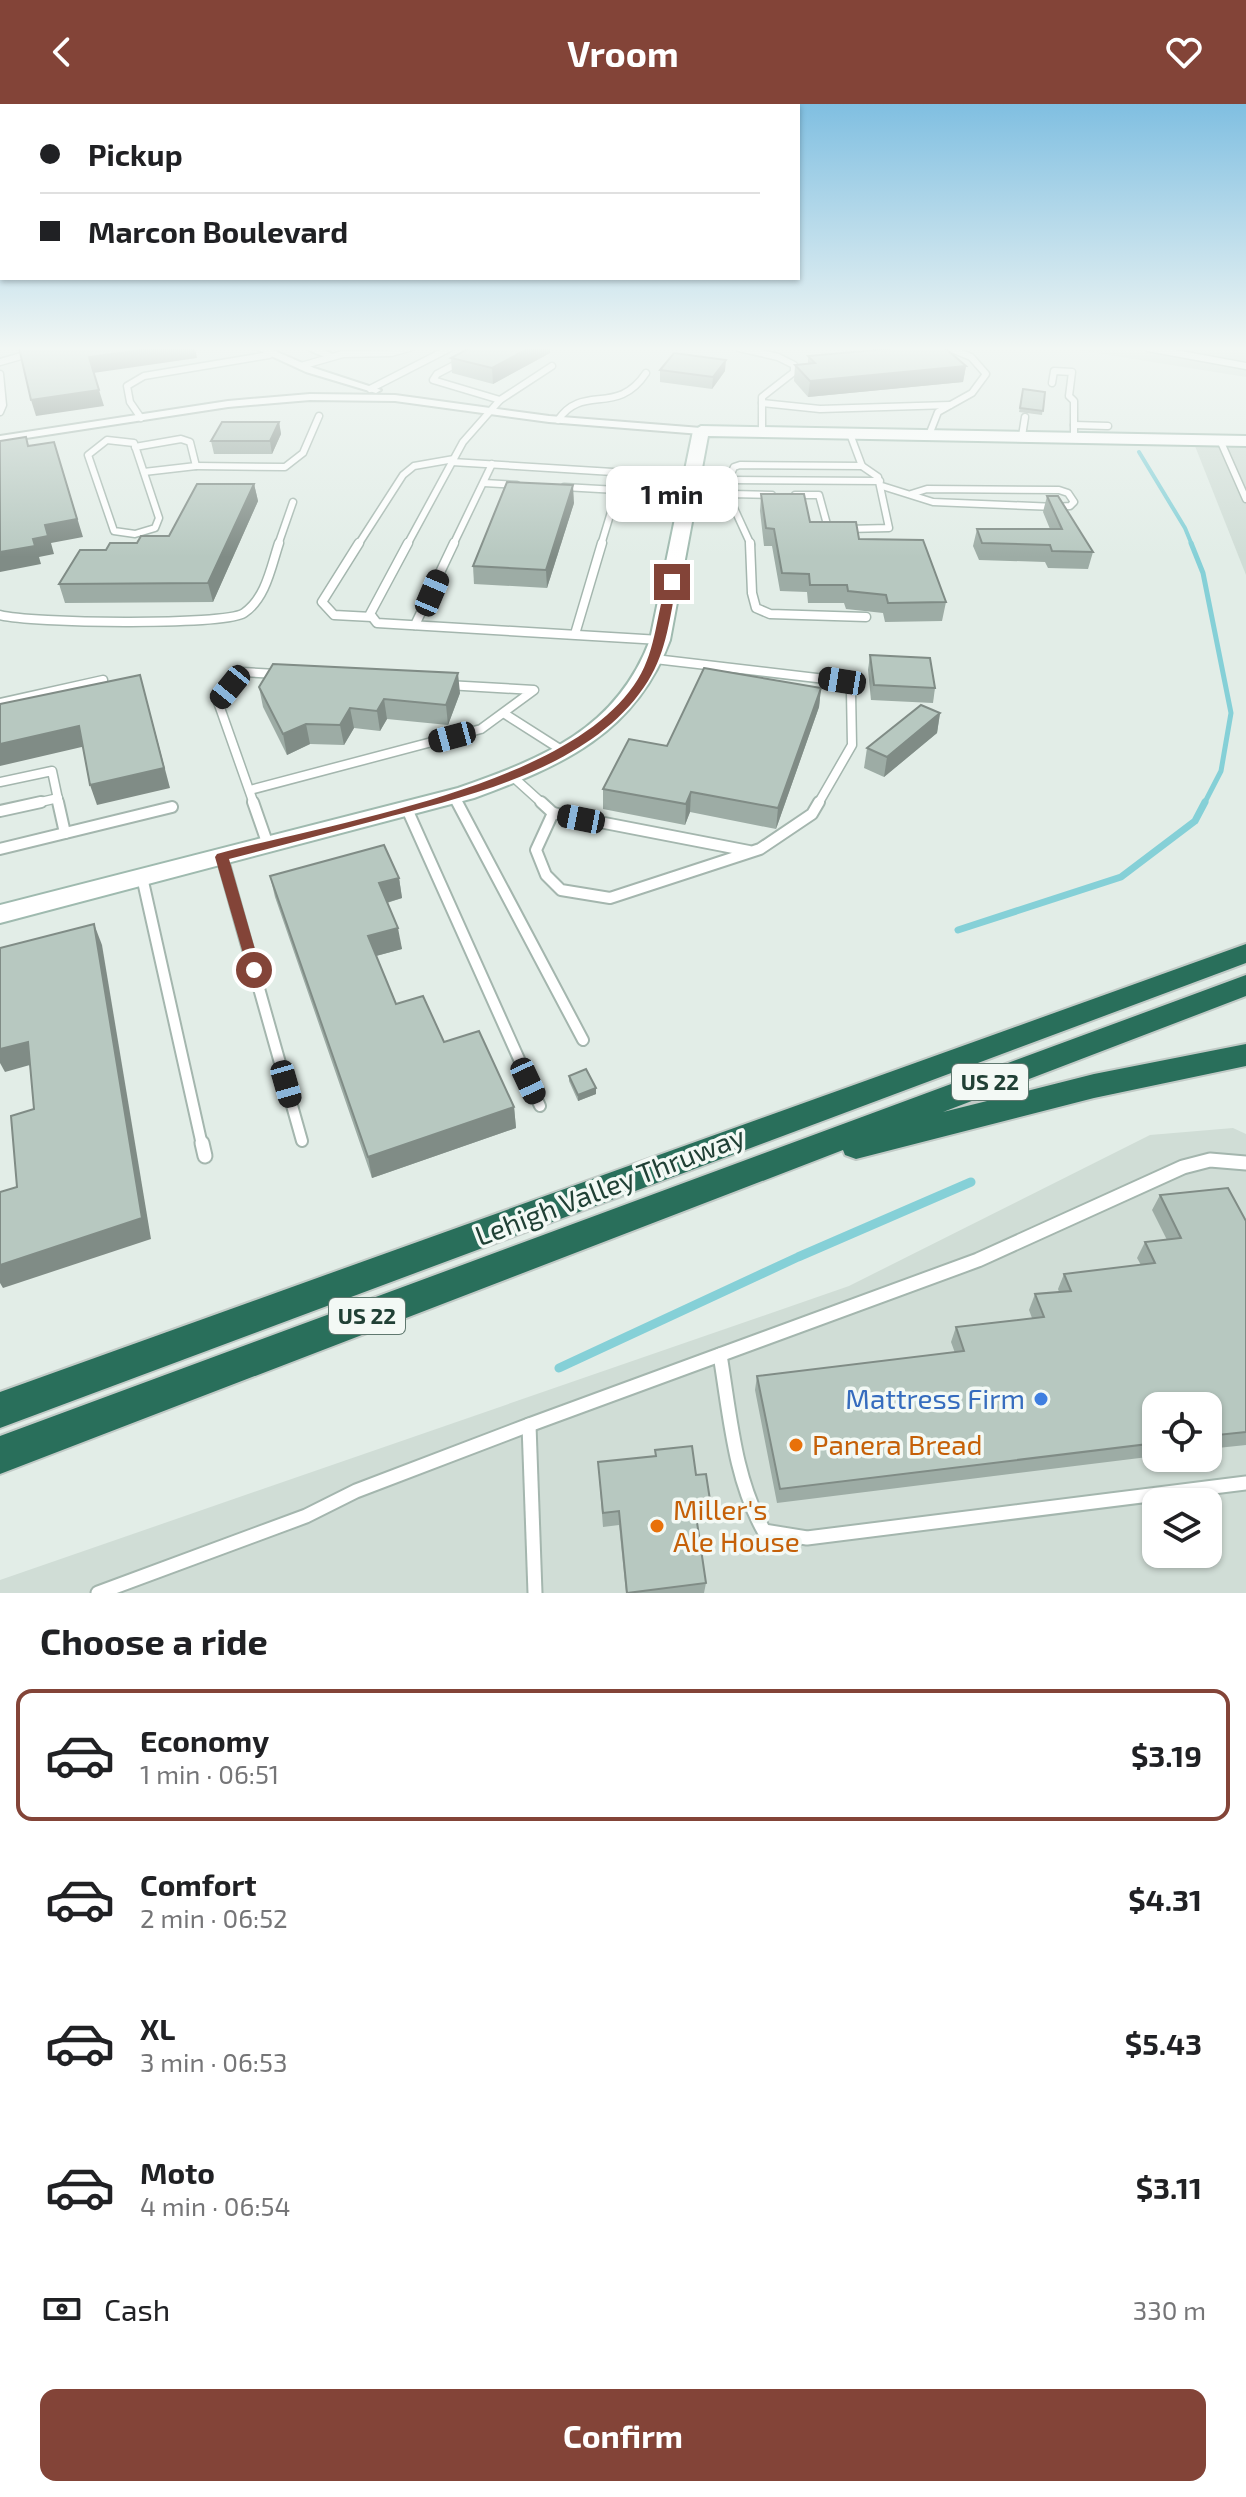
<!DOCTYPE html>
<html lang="en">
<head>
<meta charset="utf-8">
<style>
	body { margin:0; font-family:"Exo 2",sans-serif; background:#f2f2f2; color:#202124; height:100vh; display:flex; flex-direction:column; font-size:30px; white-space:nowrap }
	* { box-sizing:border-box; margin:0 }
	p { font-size:26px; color:#757577 }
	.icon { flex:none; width:44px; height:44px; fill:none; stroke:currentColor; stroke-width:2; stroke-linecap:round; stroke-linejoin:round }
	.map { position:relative; height:1489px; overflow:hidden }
	.sheet { display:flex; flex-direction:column; background:#fff; flex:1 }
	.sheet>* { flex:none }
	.top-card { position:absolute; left:0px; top:0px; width:800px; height:176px; box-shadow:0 2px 6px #0004; display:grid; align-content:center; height:176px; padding:0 40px; background:#fff }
	.buttons { position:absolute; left:1142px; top:1288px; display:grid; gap:16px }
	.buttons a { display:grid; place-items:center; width:80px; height:80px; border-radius:16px; background:#fff; box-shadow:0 2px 6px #0004; font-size:40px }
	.end { position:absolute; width:36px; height:36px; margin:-18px; border:10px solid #834438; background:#fff; box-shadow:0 0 0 4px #fff }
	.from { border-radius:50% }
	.bubble { position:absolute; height:56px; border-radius:16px; background:#fff; box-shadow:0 2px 6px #0004; font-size:26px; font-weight:700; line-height:56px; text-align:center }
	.car { position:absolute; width:24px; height:48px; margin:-24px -12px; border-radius:10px; box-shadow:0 0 6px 2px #0007; background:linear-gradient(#222 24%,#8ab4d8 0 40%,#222 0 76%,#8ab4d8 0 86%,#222 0) }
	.top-card b { display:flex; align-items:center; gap:28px; height:76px; font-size:30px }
	.top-card b+b { border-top:2px solid #e0e0e0 }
	.top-card i { width:20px; height:20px; background:#202124 }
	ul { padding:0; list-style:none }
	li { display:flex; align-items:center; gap:24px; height:132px; margin:0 16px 12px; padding:0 24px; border:4px solid transparent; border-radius:16px }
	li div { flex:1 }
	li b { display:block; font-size:30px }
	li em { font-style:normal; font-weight:700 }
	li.current { border-color:#834438 }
	li>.icon { width:72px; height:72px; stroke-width:1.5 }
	h2 { padding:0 40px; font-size:36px; line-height:96px }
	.pay { display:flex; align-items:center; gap:20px; height:88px; padding:0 40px; font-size:30px }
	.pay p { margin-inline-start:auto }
	.action { display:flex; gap:16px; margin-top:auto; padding:16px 40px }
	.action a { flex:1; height:92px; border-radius:16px; background:#834438; color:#fff; font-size:32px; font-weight:700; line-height:92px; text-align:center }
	header { display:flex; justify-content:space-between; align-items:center; height:104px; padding:0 40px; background:#834438; color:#fff; font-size:36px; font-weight:700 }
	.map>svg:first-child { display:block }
	.built { fill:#d0ddd6; fill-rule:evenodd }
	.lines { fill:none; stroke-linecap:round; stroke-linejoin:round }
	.stream-far3 { stroke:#85d0d7; stroke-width:4 }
	.stream-far2 { stroke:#85d0d7; stroke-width:5 }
	.stream-far1 { stroke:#85d0d7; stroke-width:7 }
	.stream { stroke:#85d0d7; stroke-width:9 }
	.lane-far3-casing { stroke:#a4b6ae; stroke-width:9 }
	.lane-far2-casing { stroke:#a4b6ae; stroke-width:11 }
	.lane-far1-casing { stroke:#a4b6ae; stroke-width:14 }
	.lane-casing { stroke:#a4b6ae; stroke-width:17 }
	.street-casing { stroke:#a4b6ae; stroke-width:4 }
	.secondary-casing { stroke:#9fbaaf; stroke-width:4 }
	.highway-casing { stroke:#c1cac6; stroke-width:4 }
	.lane-far3 { stroke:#fff; stroke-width:6 }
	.lane-far2 { stroke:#fff; stroke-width:8 }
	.lane-far1 { stroke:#fff; stroke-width:10 }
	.lane { stroke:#fff; stroke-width:13 }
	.street { fill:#fff; fill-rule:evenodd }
	.secondary { fill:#fff; fill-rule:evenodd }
	.highway { fill:#296f5b; fill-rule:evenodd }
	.wall { fill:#9daca5 }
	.shaded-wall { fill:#808c86 }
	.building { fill:#b7c8c0; stroke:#808c86; stroke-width:2 }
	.route { fill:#834438 }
	.shop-dot { fill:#3f7fe0; stroke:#f3f9f5; stroke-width:3 }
	.food-dot { fill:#e8710a; stroke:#f3f9f5; stroke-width:3 }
	.labels { text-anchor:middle; stroke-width:7; stroke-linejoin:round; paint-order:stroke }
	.shield { fill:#f3f9f5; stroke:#5f786f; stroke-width:2 }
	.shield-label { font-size:22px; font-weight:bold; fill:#204035 }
	.near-street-label { font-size:28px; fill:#204035; stroke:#f3f9f5 }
	.near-shop-label { font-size:28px; fill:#366cbe; stroke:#f3f9f5; text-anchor:end }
	.near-food-label { font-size:28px; fill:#c56008; stroke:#f3f9f5; text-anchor:start }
</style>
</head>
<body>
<header><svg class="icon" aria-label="back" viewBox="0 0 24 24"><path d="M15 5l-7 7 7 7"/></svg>Vroom<svg class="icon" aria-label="heart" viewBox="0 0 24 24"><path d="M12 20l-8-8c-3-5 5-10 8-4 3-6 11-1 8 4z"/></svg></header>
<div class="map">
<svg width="1246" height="1489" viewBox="0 0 1246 1489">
	<rect width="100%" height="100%" fill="#e2ede7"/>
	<g class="built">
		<polygon points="1067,244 1246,244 1246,273 1071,245"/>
		<polygon points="1195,342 1246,344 1246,471"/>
		<path d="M1233 1024 1246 1030V1489H0V1476L849 1182 1150 1031ZM1156 1302H1208V1354H1156ZM1156 1398H1208V1450H1156Z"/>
	</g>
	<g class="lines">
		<polyline class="stream-far3" points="1139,348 1185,424 1192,441"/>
		<polyline class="stream-far2" points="1191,439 1203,469 1231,609 1221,667 1204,700"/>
		<polyline class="stream-far1" points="958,826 1121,773 1195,717 1205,698"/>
		<polyline class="stream" points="559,1264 798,1153 971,1078"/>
		<g class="lane-far3-casing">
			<g id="lane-far3">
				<polyline points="311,244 330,252"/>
				<polyline points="739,244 778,253 794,261 794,268 762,293 762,329"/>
				<polyline points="1148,244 1246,262"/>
				<polyline points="0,258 49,244"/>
				<polyline points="301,262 343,250 391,249 409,244"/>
				<polyline points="0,270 3,301 0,308"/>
				<polyline points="1052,279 1054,267 1072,268 1069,292 1074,297 1074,333"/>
				<polyline points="370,285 450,244"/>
				<polyline points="500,296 552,262"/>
				<polyline points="762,299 820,305 950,301"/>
				<polyline points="141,314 130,298 127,282 144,272 269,251"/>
				<path d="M558 316C583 279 617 313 646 269"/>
				<polyline points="1074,321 1108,322"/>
				<polyline points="929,331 938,308 972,289 986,270 971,253 949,244"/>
				<polyline points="1022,332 1025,313"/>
				<polygon points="107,336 134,339 159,414 155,424 135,430 114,427 88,351"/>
				<polyline points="1220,336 1246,395"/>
				<polyline points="135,343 181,335 190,338 196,362 144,368"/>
				<polyline points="452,358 613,368 621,375 601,441"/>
				<polyline points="196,362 285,363 303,349 319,312"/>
				<polyline points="730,376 880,377"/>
				<polyline points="484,379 517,381"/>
				<polyline points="882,382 933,398 1056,403 1070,402 1074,398 1068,389 1059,386 927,385 911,390"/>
				<polyline points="564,383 688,390"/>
				<polyline points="731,390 730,372 734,363 740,361 862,362"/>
				<polyline points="795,391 819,391 828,424"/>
				<polyline points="847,425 889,424 878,373 862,362 850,330"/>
				<polyline points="278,441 293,398"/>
				<polyline points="358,441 403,371 414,362 454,355"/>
				<polyline points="407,441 463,338 500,296 433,276 437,270 462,257"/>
				<polyline points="453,441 492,360"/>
				<polyline points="751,441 734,404 731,390 772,391"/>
			</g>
		</g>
		<g class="lane-far2-casing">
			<g id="lane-far2">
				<polyline points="359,439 322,498 334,511 372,513"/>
				<polyline points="408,439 370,510 377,519 660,536"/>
				<polyline points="750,439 752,489 756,504 770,510 866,513"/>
				<path d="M0 511C29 519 224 522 244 509 266 494 271 463 279 439"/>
				<polyline points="415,521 454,439"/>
				<polyline points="575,530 602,439"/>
				<polyline points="655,555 842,577 851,588 852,641 818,700"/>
				<polyline points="0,599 103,576"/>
				<polyline points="505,610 563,647"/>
				<polyline points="512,672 543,700"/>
				<polyline points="0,678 52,667 59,700"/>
				<polyline points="250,686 481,625 534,586 447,581"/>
				<polyline points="454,692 458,700"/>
				<polyline points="32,700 58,694"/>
				<polyline points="254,700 218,598 242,568 277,570"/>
			</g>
		</g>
		<g class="lane-far1-casing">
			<g id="lane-far1">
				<polyline points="58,698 65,729"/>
				<polyline points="253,698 268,741"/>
				<polyline points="457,698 583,936"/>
				<polyline points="541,698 553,709 536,746 546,771 561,786 610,794 760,745 812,710 819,698"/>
				<polyline points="407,705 540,1002"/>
				<polyline points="0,707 41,698"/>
				<polyline points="553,709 749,747"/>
				<polyline points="0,745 172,703"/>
				<polyline points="222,753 302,1037"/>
				<polyline points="142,773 202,1041"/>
			</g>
		</g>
		<g class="lane-casing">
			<g id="lane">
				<polyline points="202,1039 205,1052"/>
				<path d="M720 1251C730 1310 734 1374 764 1427L807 1434 1246 1379"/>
				<polyline points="529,1321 535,1489"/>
				<polyline points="98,1489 306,1412 356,1387 529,1321 978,1156 1183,1063 1210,1056 1246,1059"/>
			</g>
		</g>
		<g class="street-casing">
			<g id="street">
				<polygon points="254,244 268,244 314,264 381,286 376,289 306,268"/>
				<polygon points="310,290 395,291 549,312 701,324 707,327 701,330 549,318 395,297 310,296 228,303 0,338 0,332 228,297"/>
			</g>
		</g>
		<g class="secondary-casing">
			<path id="secondary" d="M701 322 1246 332V342L708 332 670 536C636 629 562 662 474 694L0 819V801L458 684C543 654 616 626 650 536L693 327Z"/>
		</g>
		<g class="highway-casing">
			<g id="highway">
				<polygon points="1246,840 1246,859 0,1324 0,1288"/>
				<polygon points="1246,871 1246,892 943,1008 1094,970 1246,940 1246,962 1094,994 856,1055 845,1051 843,1046 0,1370 0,1332"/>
			</g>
		</g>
		<use href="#lane-far3" class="lane-far3"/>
		<use href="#lane-far2" class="lane-far2"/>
		<use href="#lane-far1" class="lane-far1"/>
		<use href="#lane" class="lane"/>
		<use href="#street" class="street"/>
		<use href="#secondary" class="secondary"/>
		<use href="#highway" class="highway"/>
	</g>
	<g class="wall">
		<polygon points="470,244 550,244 550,249 493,280 452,269 451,254"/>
		<polygon points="808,252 966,262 963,278 808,293 794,277 795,261 808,260"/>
		<polygon points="660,266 725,267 712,285 660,278"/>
		<polygon points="1023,285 1045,288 1042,311 1019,308"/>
		<polygon points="279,318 281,330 272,350 214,350 211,337"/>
		<polygon points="254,380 258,397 213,498 65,499 59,480 106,446 169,432"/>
		<polygon points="761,390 810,418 859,435 946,498 942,517 885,518 883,509 846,505 844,499 808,499 807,488 780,487 772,442 764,442 760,407"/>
		<polygon points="1047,392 1093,448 1088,465 1048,464 1045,458 979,456 973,442 977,425 1050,425 1043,408"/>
		<polygon points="574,399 547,484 474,480 473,462"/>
		<polygon points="870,551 935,584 933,599 871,596 868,566"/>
		<polygon points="259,583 460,589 448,621 387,615 380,627 354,624 344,641 310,640 287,651 263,603"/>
		<polygon points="821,584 819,603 776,725 690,708 685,721 603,705 603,685 667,642"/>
		<polygon points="940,609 937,629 884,673 864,664 867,644"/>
		<polygon points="270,772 399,774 402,794 387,799 402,845 376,852 396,900 444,938 514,1003 516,1024 372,1074 275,793"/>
		<polygon points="569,972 596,990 578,997 569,977"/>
		<polygon points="1160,1091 1246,1117 1246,1341 1208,1345 1208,1302 1156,1302 1156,1352 777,1399 755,1286 757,1272 955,1249 951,1238 956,1223 1032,1214 1029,1206 1035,1190 1059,1188 1058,1185 1064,1170 1141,1161 1137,1154 1145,1138 1167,1136 1152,1106"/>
		<polygon points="655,1346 696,1371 710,1396 709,1409 696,1411 706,1479 704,1489 626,1489 619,1421 603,1423 598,1358 655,1352"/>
	</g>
	<g class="shaded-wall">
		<polygon points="154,244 195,244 197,254 93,269 89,253"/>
		<polygon points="529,244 550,244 550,249 493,280 492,264"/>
		<polygon points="726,256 725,267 712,285 713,273"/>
		<polygon points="966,262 963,278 808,293 810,277"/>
		<polygon points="99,286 104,302 36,312 31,296"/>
		<polygon points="279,318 281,330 272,350 270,337"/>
		<polygon points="54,338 83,433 51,439 54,450 39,453 41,460 0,468 0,448 33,435 45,421"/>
		<polygon points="254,380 258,397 213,498 208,479"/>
		<polygon points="573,381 574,399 547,484 546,466"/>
		<polygon points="458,569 460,589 448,621 446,601"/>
		<polygon points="140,571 170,684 97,701 90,681"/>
		<polygon points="821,584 819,603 776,725 778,704"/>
		<polygon points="384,595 387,615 380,627 377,607"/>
		<polygon points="350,604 354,624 344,641 340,621"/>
		<polygon points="940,609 937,629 884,673 887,653"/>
		<polygon points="306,620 310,640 287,651 283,630"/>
		<polygon points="79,622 86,642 0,662 0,640"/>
		<polygon points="691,688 690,708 685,721 686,700"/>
		<polygon points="399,774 402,794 382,800 379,779"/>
		<polygon points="94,820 102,841 151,1135 3,1184 0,1179 0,1161"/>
		<polygon points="398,824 402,845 372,853 368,832"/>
		<polygon points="28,938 37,959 5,968 0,959 0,945"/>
		<polygon points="596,984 596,990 578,997 578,991"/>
		<polygon points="514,1003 516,1024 372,1074 368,1053"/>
	</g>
	<g class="building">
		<polygon points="19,244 154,244 89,253 99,286 31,296"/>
		<polygon points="470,244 529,244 492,264 451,254"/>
		<polygon points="898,244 945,244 966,262 810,277 795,261 815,259 808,252"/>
		<polygon points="674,249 726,256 713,273 660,266"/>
		<polygon points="1023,285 1045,288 1043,307 1020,304"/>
		<polygon points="222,318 279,318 270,337 211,337"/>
		<polygon points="26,333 28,342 54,338 77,415 45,421 48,432 33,435 35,442 0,448 0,337"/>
		<polygon points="507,378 573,381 546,466 473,462"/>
		<polygon points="197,380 254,380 208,479 59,480 80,446 106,446 110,439 137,439 141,432 169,432"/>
		<polygon points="761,390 804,390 810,418 856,418 859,435 923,436 946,498 888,499 886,491 848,487 847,481 810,481 809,470 782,469 774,425 766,424"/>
		<polygon points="1047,392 1058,392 1093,448 1052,447 1050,441 982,439 977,425 1062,425"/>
		<polygon points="870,551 930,554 935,584 874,581"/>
		<polygon points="273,560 458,569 446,601 384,595 377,607 350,604 340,621 306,620 283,630 259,583"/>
		<polygon points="704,564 821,584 778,704 691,688 686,700 603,685 629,635 667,642"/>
		<polygon points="140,571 164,664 90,681 79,622 0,640 0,600"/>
		<polygon points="921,601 940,609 887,653 867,644"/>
		<polygon points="384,741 399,774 379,779 398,824 368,832 396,900 423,892 444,938 479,927 514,1003 368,1053 270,772"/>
		<polygon points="94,820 142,1114 0,1161 0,1088 17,1083 11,1012 34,1005 28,938 0,945 0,844"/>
		<polygon points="586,965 596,984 578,991 569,972"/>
		<polygon points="1228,1084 1246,1117 1246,1328 1208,1332 1208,1302 1156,1302 1156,1339 780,1385 757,1272 964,1247 956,1223 1044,1213 1035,1190 1071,1187 1064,1170 1155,1159 1145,1138 1181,1134 1160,1091"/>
		<polygon points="692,1342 696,1371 706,1370 710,1396 694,1398 706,1479 627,1489 619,1407 603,1409 598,1358 656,1352 655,1346"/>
	</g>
	<linearGradient id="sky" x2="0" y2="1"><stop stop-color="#80bfe1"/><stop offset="0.54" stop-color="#f2f7f4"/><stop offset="1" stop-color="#f2f7f4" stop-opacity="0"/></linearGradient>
	<rect width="1246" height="453" fill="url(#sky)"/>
	<path class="route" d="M668 476 677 478C670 511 667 547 648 577 594 664 469 692 377 716 328 729 279 742 229 755L261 866 254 872 249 870 215 753 217 750C334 718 573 682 638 575 657 544 656 508 668 476Z"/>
	<circle class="shop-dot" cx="1041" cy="1295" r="8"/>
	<g class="food-dot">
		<circle cx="796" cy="1341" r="8"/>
		<circle cx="657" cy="1422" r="8"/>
	</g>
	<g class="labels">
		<g class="shield">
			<rect x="952" y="960" width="76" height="36" rx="6"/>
			<rect x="329" y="1194" width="76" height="36" rx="6"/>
		</g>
		<g class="shield-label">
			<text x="990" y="986">US 22</text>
			<text x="367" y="1220">US 22</text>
		</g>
		<g class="near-street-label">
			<text transform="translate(610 1082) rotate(-21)" y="10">Lehigh Valley Thruway</text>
		</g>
		<g class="near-shop-label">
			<text x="1025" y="1305">Mattress Firm</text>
		</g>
		<g class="near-food-label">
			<text x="812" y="1351">Panera Bread</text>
			<text x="673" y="1416">Miller's<tspan x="673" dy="32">Ale House</tspan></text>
		</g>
	</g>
</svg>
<div class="buttons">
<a><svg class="icon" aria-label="locate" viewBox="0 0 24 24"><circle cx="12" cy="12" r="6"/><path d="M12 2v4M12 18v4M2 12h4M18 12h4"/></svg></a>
<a><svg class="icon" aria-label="layers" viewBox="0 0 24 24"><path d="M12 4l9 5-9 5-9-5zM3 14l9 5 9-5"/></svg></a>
</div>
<i class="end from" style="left:254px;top:866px"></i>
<i class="end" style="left:672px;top:478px"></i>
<div class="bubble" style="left:606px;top:362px;width:132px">1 min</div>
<i class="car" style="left:432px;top:489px;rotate:23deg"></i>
<i class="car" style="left:842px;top:577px;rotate:279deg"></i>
<i class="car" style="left:230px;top:583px;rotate:219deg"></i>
<i class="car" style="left:452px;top:633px;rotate:255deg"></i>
<i class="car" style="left:581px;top:715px;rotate:281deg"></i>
<i class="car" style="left:528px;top:977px;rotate:155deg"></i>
<i class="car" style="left:286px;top:980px;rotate:164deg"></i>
<div class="top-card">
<b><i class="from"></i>Pickup</b>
<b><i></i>Marcon Boulevard</b>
</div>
</div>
<section class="sheet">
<h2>Choose a ride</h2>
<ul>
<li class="current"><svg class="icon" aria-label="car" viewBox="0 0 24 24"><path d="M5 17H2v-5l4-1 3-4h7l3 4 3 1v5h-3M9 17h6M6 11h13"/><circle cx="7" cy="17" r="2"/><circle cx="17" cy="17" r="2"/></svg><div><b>Economy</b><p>1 min · 06:51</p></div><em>$3.19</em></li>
<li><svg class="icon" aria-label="car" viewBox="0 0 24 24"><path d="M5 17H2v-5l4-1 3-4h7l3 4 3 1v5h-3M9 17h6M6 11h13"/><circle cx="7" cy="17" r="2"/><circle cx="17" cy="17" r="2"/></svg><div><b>Comfort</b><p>2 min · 06:52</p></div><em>$4.31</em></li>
<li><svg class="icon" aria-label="car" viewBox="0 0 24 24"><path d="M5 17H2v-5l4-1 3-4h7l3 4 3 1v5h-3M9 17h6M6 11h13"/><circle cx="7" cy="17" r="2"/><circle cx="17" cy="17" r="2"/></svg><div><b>XL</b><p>3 min · 06:53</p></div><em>$5.43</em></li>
<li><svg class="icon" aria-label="car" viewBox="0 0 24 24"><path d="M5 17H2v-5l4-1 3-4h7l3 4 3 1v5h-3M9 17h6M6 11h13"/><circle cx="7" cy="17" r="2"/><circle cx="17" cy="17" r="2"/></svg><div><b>Moto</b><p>4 min · 06:54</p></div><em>$3.11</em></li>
</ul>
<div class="pay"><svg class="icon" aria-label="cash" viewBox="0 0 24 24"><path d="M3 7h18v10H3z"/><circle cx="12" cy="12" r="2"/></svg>Cash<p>330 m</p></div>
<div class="action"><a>Confirm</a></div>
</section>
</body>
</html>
